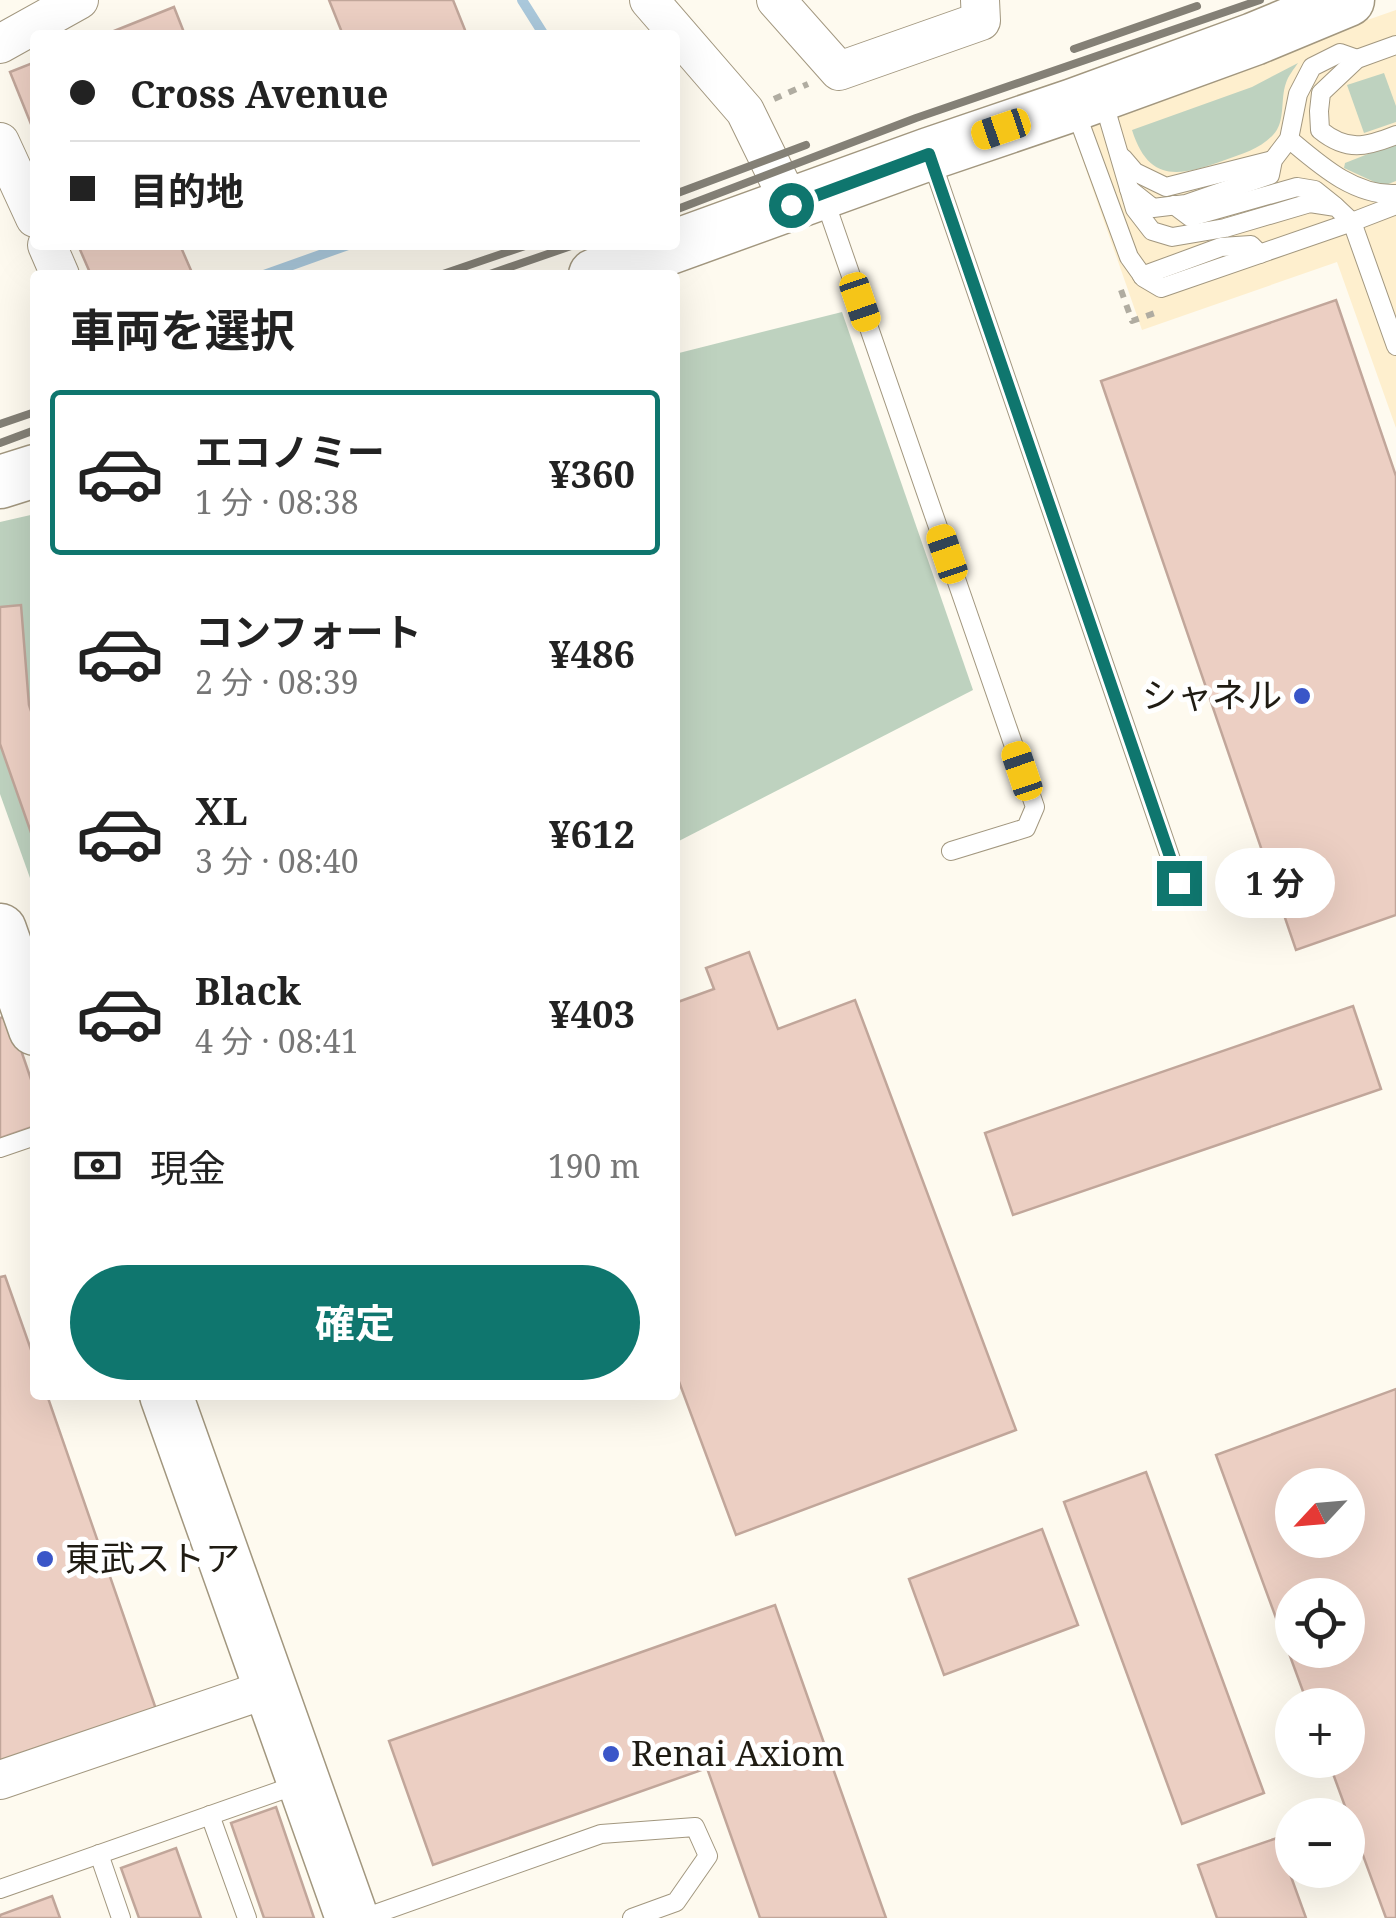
<!DOCTYPE html>
<html lang="ja">
<head>
<meta charset="utf-8">
<style>
	body { margin:0; font-family:"Noto Serif","Noto Sans JP",serif; background:#f6f6f6; color:#222; height:100vh; display:flex; flex-direction:column; font-size:38px; white-space:nowrap }
	* { box-sizing:border-box; margin:0 }
	p { font-size:32px; color:#767676 }
	.icon { flex:none; width:55px; height:55px; fill:none; stroke:currentColor; stroke-width:2; stroke-linecap:round; stroke-linejoin:round }
	.map { position:relative; flex:1; overflow:hidden }
	.drawer { position:absolute; left:30px; top:270px; width:650px; height:1130px; display:flex; flex-direction:column; background:#fff; border-radius:10px; box-shadow:0 10px 40px #0002 }
	.drawer>* { flex:none }
	.guide { position:absolute; left:30px; top:30px; width:650px; height:220px; border-radius:10px; box-shadow:0 10px 40px #0002; display:grid; align-content:center; height:220px; padding:0 40px; background:#fff }
	.needle { width:65px; rotate:244deg }
	.fabs { position:absolute; left:1275px; top:1468px; display:grid; gap:20px }
	.fabs a { display:grid; place-items:center; width:90px; height:90px; border-radius:50%; background:#fff; box-shadow:0 10px 40px #0002; font-size:50px }
	.end { position:absolute; width:45px; height:45px; margin:-22px; border:12px solid #0f766e; background:#fff; box-shadow:0 0 0 5px #fff }
	.from { border-radius:50% }
	.bubble { position:absolute; height:70px; border-radius:35px; background:#fff; box-shadow:0 10px 40px #0002; font-size:32px; font-weight:700; line-height:70px; text-align:center }
	.car { position:absolute; width:30px; height:60px; margin:-30px -15px; border-radius:12px; box-shadow:0 0 8px 2px #0007; background:linear-gradient(#f5c518 24%,#345 0 40%,#f5c518 0 76%,#345 0 86%,#f5c518 0) }
	.guide b { display:flex; align-items:center; gap:35px; height:95px; font-size:38px }
	.guide b+b { border-top:2px solid #e0e0e0 }
	.guide i { width:25px; height:25px; background:#222 }
	ul { padding:0; list-style:none }
	li { display:flex; align-items:center; gap:30px; height:165px; margin:0 20px 15px; padding:0 20px; border:5px solid transparent; border-radius:10px }
	li div { flex:1 }
	li b { display:block; font-size:38px }
	li em { font-style:normal; font-weight:700 }
	li.current { border-color:#0f766e }
	li>.icon { width:90px; height:90px; stroke-width:1.5 }
	h2 { padding:0 40px; font-size:45px; line-height:120px }
	.pay { display:flex; align-items:center; gap:25px; height:110px; padding:0 40px; font-size:38px }
	.pay p { margin-inline-start:auto }
	.action { display:flex; gap:20px; margin-top:auto; padding:20px 40px }
	.action a { flex:1; height:115px; border-radius:60px; background:#0f766e; color:#fff; font-size:40px; font-weight:700; line-height:115px; text-align:center }
	.map>svg:first-child { display:block }
	.built { fill:#feefce }
	.green { fill:#bed2bf }
	.lines { fill:none; stroke-linecap:round; stroke-linejoin:round }
	.stream { stroke:#aac8db; stroke-width:10 }
	.building { fill:#eccfc3; stroke:#c1a69a; stroke-width:2.5; fill-rule:evenodd }
	.lane-casing { stroke:#a2977f; stroke-width:20 }
	.street-casing { stroke:#a2977f; stroke-width:40 }
	.secondary-casing { stroke:#a2977f; stroke-width:55 }
	.path { stroke:#b0aca1; stroke-width:6; stroke-dasharray:8 8; stroke-linecap:butt }
	.lane { stroke:#fff; stroke-width:18 }
	.street { stroke:#fff; stroke-width:38 }
	.secondary { stroke:#fff; stroke-width:52 }
	.rail { stroke:#848076; stroke-width:8 }
	.route { stroke:#0f766e; stroke-width:12 }
	.poi-dot { fill:#3a56c8; stroke:#fff; stroke-width:4 }
	.labels { text-anchor:middle; stroke-width:10; stroke-linejoin:round; paint-order:stroke }
	.poi-label { font-size:35px; fill:#201c13; stroke:#fff; text-anchor:start }
</style>
</head>
<body>
<div class="map">
<svg width="1396" height="1918" viewBox="0 0 1396 1918">
	<rect width="100%" height="100%" fill="#fefaef"/>
	<polygon class="built" points="1396,10 1396,428 1337,262 1142,330 1070,124"/>
	<g class="green">
		<path d="M1298 63C1294 69 1288 76 1286 83 1280 99 1286 122 1273 135 1260 149 1242 154 1225 160 1180 176 1149 184 1132 130L1252 87Z"/>
		<polygon points="1384,73 1396,106 1396,122 1364,133 1347,85"/>
		<polygon points="1396,143 1396,181 1383,186 1344,168 1345,163"/>
		<polygon points="842,312 973,690 675,843 675,354"/>
		<polygon points="35,514 35,892 0,794 0,522"/>
	</g>
	<g class="lines">
		<g class="stream">
			<polyline points="522,0 544,35"/>
			<polyline points="264,275 348,245"/>
		</g>
	</g>
	<g class="building">
		<polygon points="329,0 453,0 467,35 343,35"/>
		<polygon points="174,7 185,35 104,35"/>
		<polygon points="35,62 35,134 10,72"/>
		<polygon points="78,245 180,245 193,275 91,275"/>
		<polygon points="1336,300 1396,476 1396,915 1296,950 1101,381"/>
		<polygon points="21,605 29,705 35,723 35,844 0,744 0,607"/>
		<polygon points="749,952 778,1029 855,1000 1016,1430 736,1535 675,1371 675,1003 714,989 706,968"/>
		<polygon points="1353,1006 1381,1089 1013,1215 985,1133"/>
		<polygon points="9,1015 35,1091 35,1126 0,1138 0,1018"/>
		<polygon points="5,1276 35,1361 35,1395 47,1395 157,1712 0,1767 0,1277"/>
		<path d="M1396 1389V1918H1386L1328 1760H1348V1705H1308L1216 1455ZM1292 1485H1348V1540H1292ZM1292 1595H1348V1650H1292Z"/>
		<polygon points="1146,1472 1264,1793 1182,1824 1064,1502"/>
		<polygon points="1042,1529 1078,1625 944,1675 909,1579"/>
		<polygon points="775,1605 886,1918 760,1918 707,1768 433,1865 389,1741"/>
		<polygon points="276,1807 314,1918 264,1918 231,1823"/>
		<polygon points="1277,1838 1306,1918 1217,1918 1198,1865"/>
		<polygon points="176,1848 201,1918 139,1918 121,1868"/>
		<polygon points="52,1896 60,1918 0,1918 0,1915"/>
	</g>
	<g class="lines">
		<g class="lane-casing">
			<g id="lane">
				<path d="M1396 45 1357 59 1321 93 1319 111 1320 130C1347 152 1366 147 1396 135"/>
				<polyline points="1103,100 1135,209 1152,231 1172,237 1225,228 1310,203 1336,207 1352,222 1396,346"/>
				<polyline points="1074,107 1129,257 1144,278 1161,288 1352,222 1396,205"/>
				<path d="M1289 139C1320 165 1354 196 1396 194"/>
				<polyline points="1123,158 1135,172 1166,187 1273,160"/>
				<polyline points="931,159 1179,883"/>
				<polyline points="1129,189 1153,208 1186,204 1270,175 1273,160 1289,139 1298,94 1312,67 1340,53 1357,59"/>
				<polyline points="824,198 1035,807 1026,828 951,851"/>
				<polyline points="1174,205 1190,217 1297,187 1315,190 1335,206"/>
				<polyline points="1142,276 1221,247 1251,245 1260,254"/>
				<polyline points="0,1148 35,1136"/>
				<polyline points="210,1815 247,1918"/>
				<polyline points="99,1854 121,1918"/>
				<polyline points="0,1889 302,1783"/>
				<polyline points="364,1918 601,1834 695,1827 708,1856 676,1902 632,1918"/>
			</g>
		</g>
		<g class="street-casing">
			<g id="street">
				<polyline points="649,0 745,111 791,205"/>
				<polyline points="776,0 839,71 981,21 980,0"/>
				<polyline points="0,44 79,0"/>
				<polyline points="0,142 35,218"/>
				<polyline points="47,245 60,275"/>
				<polyline points="0,1780 270,1688"/>
			</g>
		</g>
		<g class="secondary-casing">
			<g id="secondary">
				<polyline points="595,275 929,154 1073,105 1254,39 1348,0"/>
				<polyline points="0,482 35,471"/>
				<polyline points="0,930 35,1029"/>
				<polyline points="166,1395 352,1918"/>
			</g>
		</g>
		<g class="path">
			<polyline points="774,99 808,84"/>
			<polyline points="1121,290 1132,321 1155,313"/>
		</g>
		<use href="#lane" class="lane"/>
		<use href="#street" class="street"/>
		<use href="#secondary" class="secondary"/>
		<g class="rail">
			<polyline points="1074,49 1197,6"/>
			<polyline points="675,194 806,145"/>
			<polyline points="675,210 916,118 1260,0"/>
			<polyline points="440,275 528,245"/>
			<polyline points="487,275 574,245"/>
			<polyline points="0,424 35,412"/>
			<polyline points="0,443 35,430"/>
		</g>
	</g>
	<g class="lines">
		<polyline class="route" points="791,205 929,154 1179,883"/>
	</g>
	<g class="poi-dot">
		<circle cx="1302" cy="696" r="10"/>
		<circle cx="45" cy="1559" r="10"/>
		<circle cx="611" cy="1754" r="10"/>
	</g>
	<g class="labels">
		<g class="poi-label">
			<text x="1282" y="708" text-anchor="end">シャネル</text>
			<text x="65" y="1571">東武ストア</text>
			<text x="631" y="1766">Renai Axiom</text>
		</g>
	</g>
</svg>
<div class="fabs">
<a><svg class="needle" viewBox="-14 -14 28 28"><path d="M0-13l5 13h-10z" fill="#e53935"/><path d="M0 13l5-13h-10z" fill="#767676"/></svg></a>
<a><svg class="icon" aria-label="locate" viewBox="0 0 24 24"><circle cx="12" cy="12" r="6"/><path d="M12 2v4M12 18v4M2 12h4M18 12h4"/></svg></a>
<a>+</a>
<a>−</a>
</div>
<i class="end from" style="left:791px;top:205px"></i>
<i class="end" style="left:1179px;top:883px"></i>
<div class="bubble" style="left:1215px;top:848px;width:120px">1 分</div>
<i class="car" style="left:1001px;top:129px;rotate:251deg"></i>
<i class="car" style="left:860px;top:302px;rotate:161deg"></i>
<i class="car" style="left:947px;top:554px;rotate:341deg"></i>
<i class="car" style="left:1022px;top:771px;rotate:341deg"></i>
<div class="guide">
<b><i class="from"></i>Cross Avenue</b>
<b><i></i>目的地</b>
</div>
<section class="drawer">
<h2>車両を選択</h2>
<ul>
<li class="current"><svg class="icon" aria-label="car" viewBox="0 0 24 24"><path d="M5 17H2v-5l4-1 3-4h7l3 4 3 1v5h-3M9 17h6M6 11h13"/><circle cx="7" cy="17" r="2"/><circle cx="17" cy="17" r="2"/></svg><div><b>エコノミー</b><p>1 分 · 08:38</p></div><em>¥360</em></li>
<li><svg class="icon" aria-label="car" viewBox="0 0 24 24"><path d="M5 17H2v-5l4-1 3-4h7l3 4 3 1v5h-3M9 17h6M6 11h13"/><circle cx="7" cy="17" r="2"/><circle cx="17" cy="17" r="2"/></svg><div><b>コンフォート</b><p>2 分 · 08:39</p></div><em>¥486</em></li>
<li><svg class="icon" aria-label="car" viewBox="0 0 24 24"><path d="M5 17H2v-5l4-1 3-4h7l3 4 3 1v5h-3M9 17h6M6 11h13"/><circle cx="7" cy="17" r="2"/><circle cx="17" cy="17" r="2"/></svg><div><b>XL</b><p>3 分 · 08:40</p></div><em>¥612</em></li>
<li><svg class="icon" aria-label="car" viewBox="0 0 24 24"><path d="M5 17H2v-5l4-1 3-4h7l3 4 3 1v5h-3M9 17h6M6 11h13"/><circle cx="7" cy="17" r="2"/><circle cx="17" cy="17" r="2"/></svg><div><b>Black</b><p>4 分 · 08:41</p></div><em>¥403</em></li>
</ul>
<div class="pay"><svg class="icon" aria-label="cash" viewBox="0 0 24 24"><path d="M3 7h18v10H3z"/><circle cx="12" cy="12" r="2"/></svg>現金<p>190 m</p></div>
<div class="action"><a>確定</a></div>
</section>
</div>
</body>
</html>
